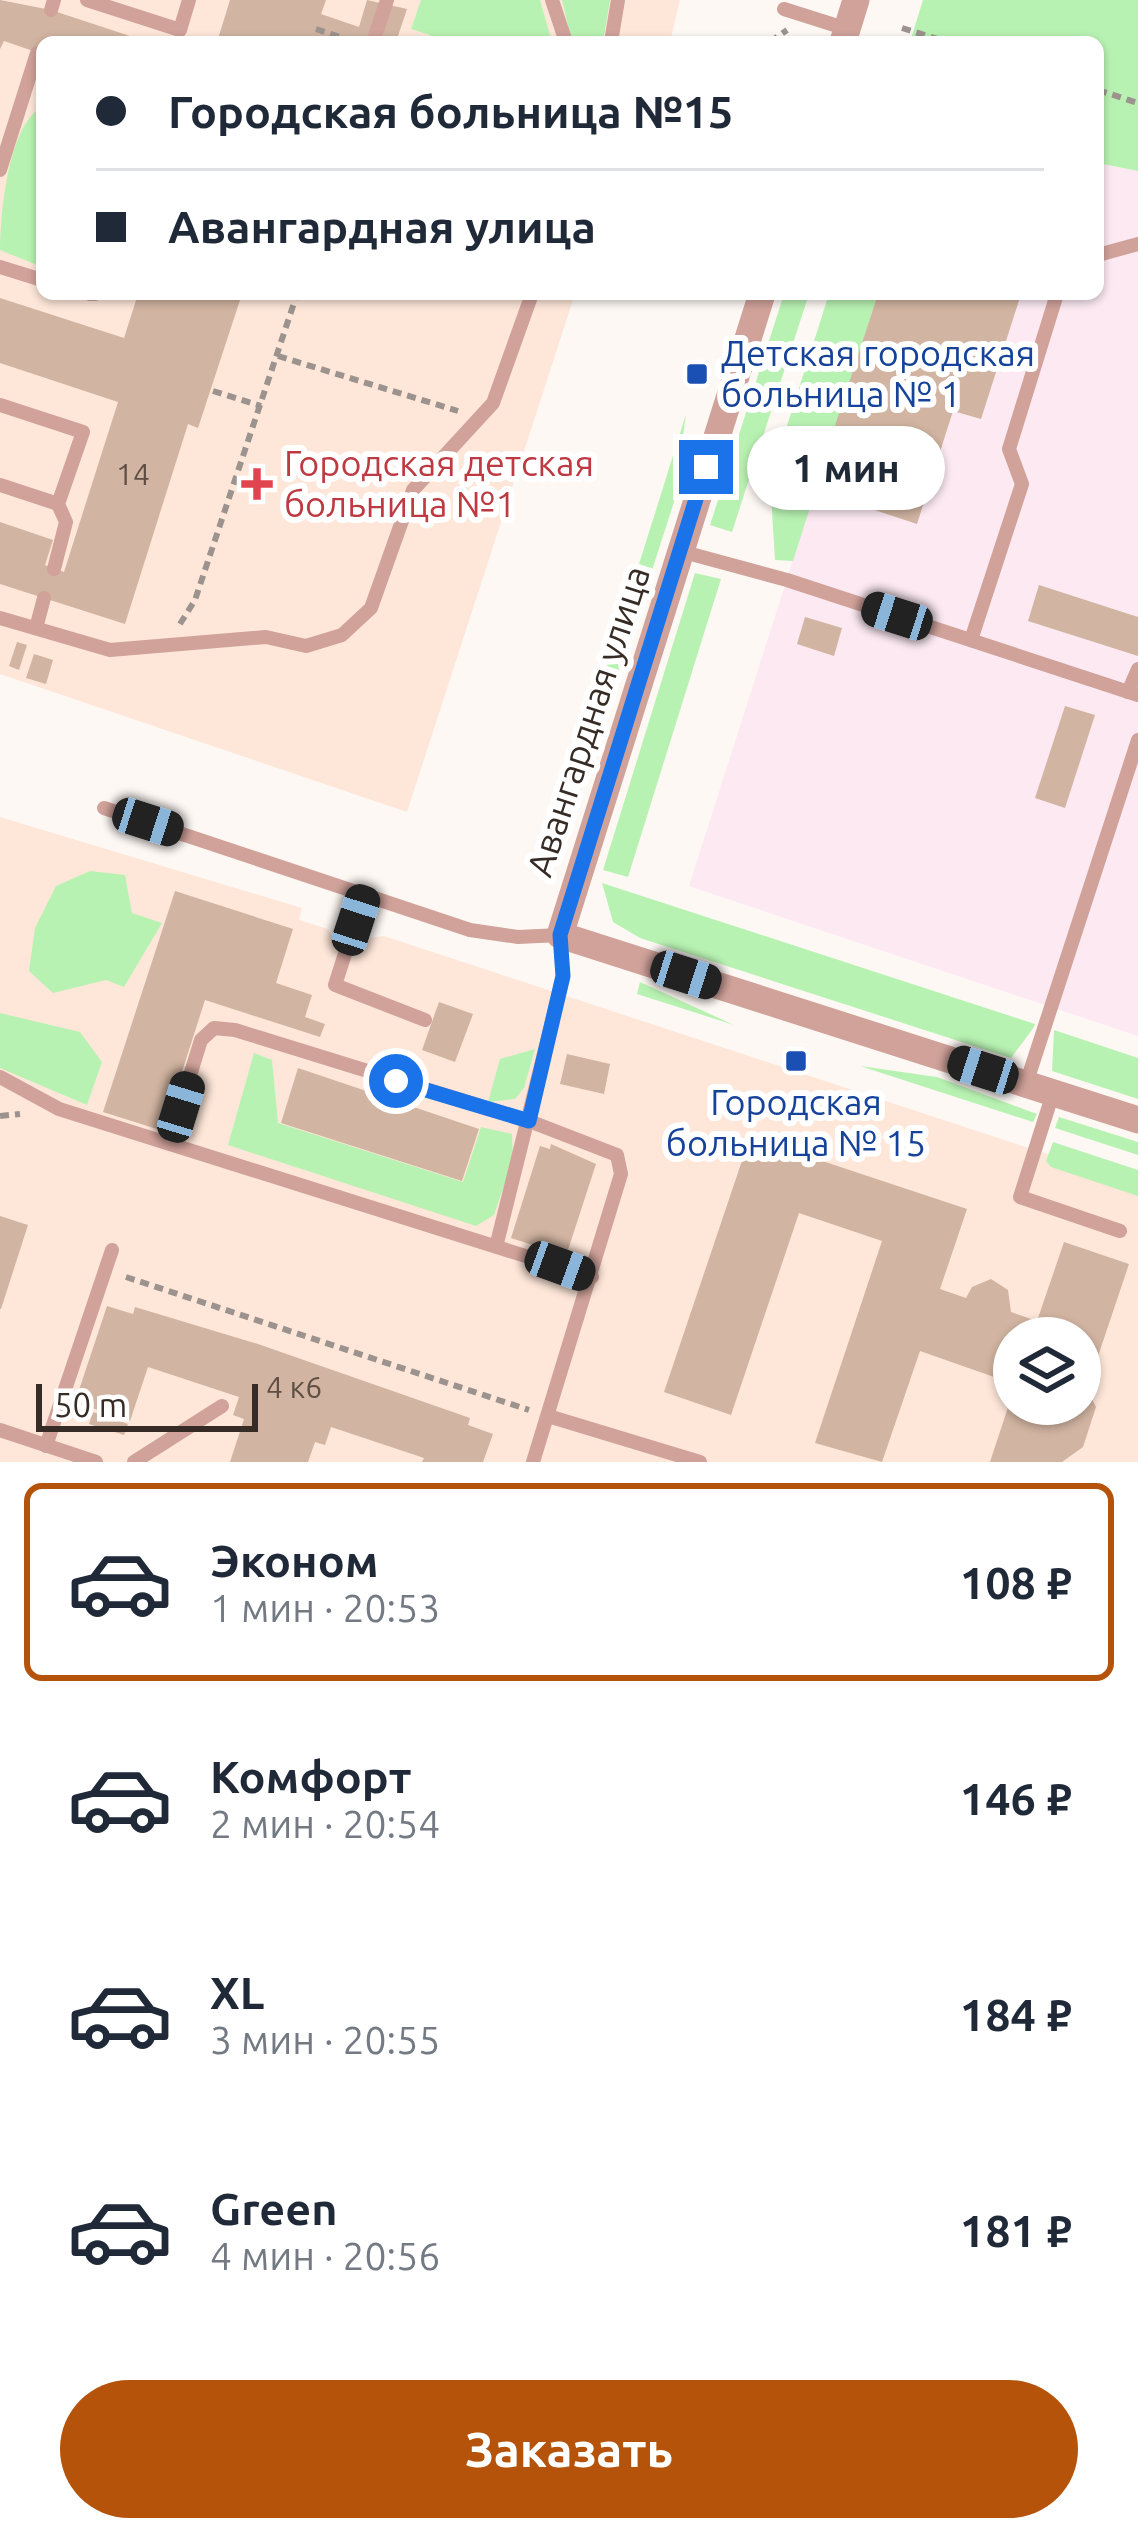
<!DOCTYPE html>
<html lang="ru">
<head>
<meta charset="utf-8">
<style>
	body { margin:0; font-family:Ubuntu,sans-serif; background:#f2f2f3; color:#1f2937; height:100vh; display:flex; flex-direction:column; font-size:45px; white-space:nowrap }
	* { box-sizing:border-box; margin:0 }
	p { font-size:39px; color:#747a83 }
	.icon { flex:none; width:66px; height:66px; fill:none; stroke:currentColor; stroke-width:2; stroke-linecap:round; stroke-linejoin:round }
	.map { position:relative; height:1462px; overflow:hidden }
	.sheet { display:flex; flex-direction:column; background:#fff; flex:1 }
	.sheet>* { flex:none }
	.banner { position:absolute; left:36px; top:36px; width:1068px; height:264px; border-radius:18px; box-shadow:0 3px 9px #0004; display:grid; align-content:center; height:264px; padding:0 60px; background:#fff }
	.buttons { position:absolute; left:993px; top:1317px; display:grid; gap:24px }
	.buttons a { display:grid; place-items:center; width:108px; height:108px; border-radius:50%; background:#fff; box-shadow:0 3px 9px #0004; font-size:60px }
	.scale { position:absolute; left:36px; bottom:30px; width:222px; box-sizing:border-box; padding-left:12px; border:6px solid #372c25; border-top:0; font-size:33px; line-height:42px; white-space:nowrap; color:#372c25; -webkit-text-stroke:9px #fff; paint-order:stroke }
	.end { position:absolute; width:54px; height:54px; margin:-27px; border:15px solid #1a73e8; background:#fff; box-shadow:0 0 0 6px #fff }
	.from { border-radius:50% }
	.bubble { position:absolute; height:84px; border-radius:42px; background:#fff; box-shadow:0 3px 9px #0004; font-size:39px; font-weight:700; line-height:84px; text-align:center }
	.car { position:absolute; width:36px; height:72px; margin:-36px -18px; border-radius:15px; box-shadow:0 0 9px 3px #0007; background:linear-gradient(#222 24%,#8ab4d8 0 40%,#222 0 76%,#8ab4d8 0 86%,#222 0) }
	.banner b { display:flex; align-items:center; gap:42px; height:114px; font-size:45px }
	.banner b+b { border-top:3px solid #e0e1e3 }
	.banner i { width:30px; height:30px; background:#1f2937 }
	ul { padding:21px 0 0; list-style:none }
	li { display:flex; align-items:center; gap:36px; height:198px; margin:0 24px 18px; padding:0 36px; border:6px solid transparent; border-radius:18px }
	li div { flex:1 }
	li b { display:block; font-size:45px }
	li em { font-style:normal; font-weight:700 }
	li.active { border-color:#b45309 }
	li>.icon { width:108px; height:108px; stroke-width:1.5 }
	.button { display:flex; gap:24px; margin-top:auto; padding:24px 60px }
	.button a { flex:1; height:138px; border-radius:72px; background:#b45309; color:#fff; font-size:48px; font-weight:700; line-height:138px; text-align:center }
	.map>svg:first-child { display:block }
	.industrial { fill:#fce9f2 }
	.built { fill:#fee7d9; fill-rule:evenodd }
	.green { fill:#b8f2b2 }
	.building { fill:#d1b4a1 }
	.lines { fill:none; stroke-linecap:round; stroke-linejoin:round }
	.path { stroke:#9c938e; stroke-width:6; stroke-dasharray:9 6; stroke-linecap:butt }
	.lane { stroke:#d0a29a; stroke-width:14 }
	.street { stroke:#d0a29a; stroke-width:27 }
	.route { stroke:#1a73e8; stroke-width:15 }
	.transit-dot { fill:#1a4fb4; stroke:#fff; stroke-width:4.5 }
	.health-dot { fill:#e0444e; stroke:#fff; stroke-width:4.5 }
	.labels { text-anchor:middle; stroke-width:12; stroke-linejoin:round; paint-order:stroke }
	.number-label { font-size:30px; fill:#5e4e44 }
	.transit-label { font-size:36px; fill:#164399; stroke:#fff; text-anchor:start }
	.health-label { font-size:36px; fill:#be3a42; stroke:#fff; text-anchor:start }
	.street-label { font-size:36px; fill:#372c25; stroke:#fff }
</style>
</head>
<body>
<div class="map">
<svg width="1138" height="1462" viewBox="0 0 1138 1462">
	<rect width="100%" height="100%" fill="#fef8f4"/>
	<polygon class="industrial" points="1098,163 1138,171 1138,1036 689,886 878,294 1098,294"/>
	<g class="built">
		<polygon points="0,0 680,0 670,42 42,42 42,294 575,294 407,812 0,674"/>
		<path d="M0 817 302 908 299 920 328 929 335 942 363 949 370 938 384 936 1138 1184V1462H0ZM1014 1338H1080V1404H1014Z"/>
	</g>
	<g class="green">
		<polygon points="421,0 540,0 552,42 428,42 430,35 411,29"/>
		<polygon points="562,0 610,0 603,42 572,42"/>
		<polygon points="923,0 1138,0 1138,171 1098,163 1098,42 910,42"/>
		<path d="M42 107V267L0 250C0 215 8 125 42 107Z"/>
		<polygon points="784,294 809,294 732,532 710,525"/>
		<polygon points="829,294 878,294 793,561 775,560 770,479"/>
		<polygon points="686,414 674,502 560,856 549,852"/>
		<polygon points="695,573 721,579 628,877 603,870"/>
		<polygon points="90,871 125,875 132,913 162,923 124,987 106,980 53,993 29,971 35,928 56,886"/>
		<polygon points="602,883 1035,1024 1034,1027 1011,1058 640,938 613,922"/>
		<polygon points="640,982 734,1025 637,994"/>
		<polygon points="0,1013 80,1032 102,1062 87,1105 0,1068"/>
		<polygon points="1054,1030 1138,1058 1138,1099 1052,1071"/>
		<polygon points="535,1049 524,1088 515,1099 488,1102 500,1059"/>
		<polygon points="254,1053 272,1060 278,1123 463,1182 481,1127 512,1134 513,1159 494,1215 476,1226 228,1145"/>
		<polygon points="860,1066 937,1077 1037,1114 1033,1122"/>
		<polygon points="1059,1117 1138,1142 1138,1155 1055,1128"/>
		<polygon points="1053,1142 1138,1170 1138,1196 1051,1167 1046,1161"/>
	</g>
	<g class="building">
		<polygon points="0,0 51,10 148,42 42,42 42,54 4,41 0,49"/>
		<polygon points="230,0 326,0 321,14 359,27 367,0 407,9 396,42 217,42"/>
		<polygon points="138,294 242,294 198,428 188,424 125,624 0,584 0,522 53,540 45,565 64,572 118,402 0,363 0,298 124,338"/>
		<polygon points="878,294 1021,294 981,419 953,411 917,524 814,490"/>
		<polygon points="1039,585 1138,617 1138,656 1028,621"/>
		<polygon points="805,617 842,628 834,656 797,644"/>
		<polygon points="17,642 27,645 19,670 9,666"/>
		<polygon points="34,654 53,660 46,684 26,678"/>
		<polygon points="1065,706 1095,715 1065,808 1035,798"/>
		<polygon points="175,891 293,929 276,983 312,995 305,1017 325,1024 320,1037 205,1000 163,1131 103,1112"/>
		<polygon points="439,1002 473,1014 455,1062 422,1050"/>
		<polygon points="567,1054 610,1064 604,1094 560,1084"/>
		<polygon points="298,1068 479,1129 462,1181 281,1123"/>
		<polygon points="750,1137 967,1209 940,1289 966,1298 972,1287 991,1279 1008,1290 1011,1312 1037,1321 1064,1242 1129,1264 1087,1389 1096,1407 1083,1447 1062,1462 990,1462 1013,1392 1014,1404 1080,1404 1080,1338 1014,1338 1014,1384 920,1351 882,1462 815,1443 882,1241 799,1213 731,1415 664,1392"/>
		<polygon points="551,1144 596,1164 566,1256 511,1238 540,1146 550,1149"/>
		<polygon points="0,1216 28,1225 1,1309 0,1309"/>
		<polygon points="107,1306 133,1314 135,1307 258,1344 470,1418 468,1425 493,1434 483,1462 422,1462 424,1458 331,1427 325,1445 315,1442 308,1462 230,1462 244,1419 233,1415 239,1397 148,1367 130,1421 75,1402"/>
		<polygon points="93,1412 128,1424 124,1435 89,1424"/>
	</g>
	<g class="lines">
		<g class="path">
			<polyline points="902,28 947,42"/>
			<polyline points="316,29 352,41"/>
			<polyline points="770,42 787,30"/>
			<polyline points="1098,90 1138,103"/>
			<polyline points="278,356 458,411"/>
			<polyline points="213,391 261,406"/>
			<polyline points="180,624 195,600 297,294"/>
			<polyline points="0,1116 20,1114"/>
			<polyline points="126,1277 529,1410"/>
		</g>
		<g class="lane">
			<polyline points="87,0 180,30 189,0"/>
			<polyline points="552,0 566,42"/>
			<polyline points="784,9 847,29"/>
			<polyline points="51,10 54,0"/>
			<polyline points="373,42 387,0"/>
			<polyline points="611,42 618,0"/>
			<polyline points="0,170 37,53"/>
			<polyline points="1098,255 1138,244"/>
			<polyline points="0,267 42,280"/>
			<polyline points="90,294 95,294"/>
			<polyline points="0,405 83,432 58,504 66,522 54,569"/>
			<polyline points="0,485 58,504"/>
			<polyline points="680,551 787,580 1138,695"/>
			<polyline points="0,618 110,650 266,637 306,646 342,635 371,608 413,490 493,403 532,294"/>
			<polyline points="36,628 44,598"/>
			<polyline points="971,640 1022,484 1009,449 1057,294"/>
			<polyline points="1128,692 1138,669"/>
			<polyline points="104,808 470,930 518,937 560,935 563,977 497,1243"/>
			<polyline points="364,894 335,985 425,1020"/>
			<polyline points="0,1077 59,1109 592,1277"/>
			<polyline points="1026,1084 1138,740"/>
			<polyline points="1053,1093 1020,1197 1120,1231"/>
			<polyline points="170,1140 201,1040 214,1028 235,1030 529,1121 617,1155 621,1174 533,1462"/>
			<polyline points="548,1416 700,1462"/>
			<polyline points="0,1430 96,1462"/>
			<polyline points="46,1446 112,1250"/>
			<polyline points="134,1462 222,1406"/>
		</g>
		<g class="street">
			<polyline points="843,42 856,0"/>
			<polyline points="762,294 560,935 1138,1120"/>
		</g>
	</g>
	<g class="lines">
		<polyline class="route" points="396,1081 529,1121 563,976 560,935 706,467"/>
	</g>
	<g class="transit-dot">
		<rect x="685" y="362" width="24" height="24" rx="6"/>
		<rect x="784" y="1049" width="24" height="24" rx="6"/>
	</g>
	<path class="health-dot" d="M251 466h12v12h12v12h-12v12h-12v-12h-12v-12h12z"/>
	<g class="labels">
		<g class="number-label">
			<text x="133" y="485">14</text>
			<text x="294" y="1398">4 к6</text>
		</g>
		<g class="transit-label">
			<text x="721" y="366">Детская городская<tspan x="721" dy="41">больница № 1</tspan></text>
			<text x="796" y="1115" text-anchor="middle">Городская<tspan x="796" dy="41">больница № 15</tspan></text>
		</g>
		<g class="health-label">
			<text x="284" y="476">Городская детская<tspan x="284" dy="41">больница №1</tspan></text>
		</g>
		<g class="street-label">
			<text transform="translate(588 721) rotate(-72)" y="13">Авангардная улица</text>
		</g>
	</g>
</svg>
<div class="buttons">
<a><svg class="icon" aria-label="layers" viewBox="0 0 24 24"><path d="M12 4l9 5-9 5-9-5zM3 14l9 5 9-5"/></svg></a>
</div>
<div class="scale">50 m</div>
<i class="end from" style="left:396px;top:1081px"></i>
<i class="end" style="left:706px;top:467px"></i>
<div class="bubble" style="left:747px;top:426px;width:198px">1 мин</div>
<i class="car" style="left:897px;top:616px;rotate:288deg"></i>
<i class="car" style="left:148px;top:822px;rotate:108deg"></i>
<i class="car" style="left:356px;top:920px;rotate:18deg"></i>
<i class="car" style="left:686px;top:975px;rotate:108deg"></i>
<i class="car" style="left:983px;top:1070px;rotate:288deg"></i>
<i class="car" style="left:181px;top:1107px;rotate:17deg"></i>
<i class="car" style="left:560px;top:1266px;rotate:110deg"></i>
<div class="banner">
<b><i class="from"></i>Городская больница №15</b>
<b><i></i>Авангардная улица</b>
</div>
</div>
<section class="sheet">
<ul>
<li class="active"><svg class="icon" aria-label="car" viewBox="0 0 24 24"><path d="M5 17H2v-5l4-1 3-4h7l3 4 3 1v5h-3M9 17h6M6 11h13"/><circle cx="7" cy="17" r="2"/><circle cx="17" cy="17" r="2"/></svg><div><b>Эконом</b><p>1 мин · 20:53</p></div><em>108 ₽</em></li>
<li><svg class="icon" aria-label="car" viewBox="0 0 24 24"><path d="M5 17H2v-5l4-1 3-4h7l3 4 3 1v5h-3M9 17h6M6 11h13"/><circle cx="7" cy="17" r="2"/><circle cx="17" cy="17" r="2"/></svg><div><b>Комфорт</b><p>2 мин · 20:54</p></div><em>146 ₽</em></li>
<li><svg class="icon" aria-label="car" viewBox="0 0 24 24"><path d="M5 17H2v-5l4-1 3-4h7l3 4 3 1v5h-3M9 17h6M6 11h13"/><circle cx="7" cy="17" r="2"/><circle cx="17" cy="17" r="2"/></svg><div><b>XL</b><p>3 мин · 20:55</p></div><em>184 ₽</em></li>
<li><svg class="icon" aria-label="car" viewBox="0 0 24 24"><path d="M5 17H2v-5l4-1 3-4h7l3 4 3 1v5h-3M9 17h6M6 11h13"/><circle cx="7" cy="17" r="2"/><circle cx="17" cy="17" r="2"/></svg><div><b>Green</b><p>4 мин · 20:56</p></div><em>181 ₽</em></li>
</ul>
<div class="button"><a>Заказать</a></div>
</section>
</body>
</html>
